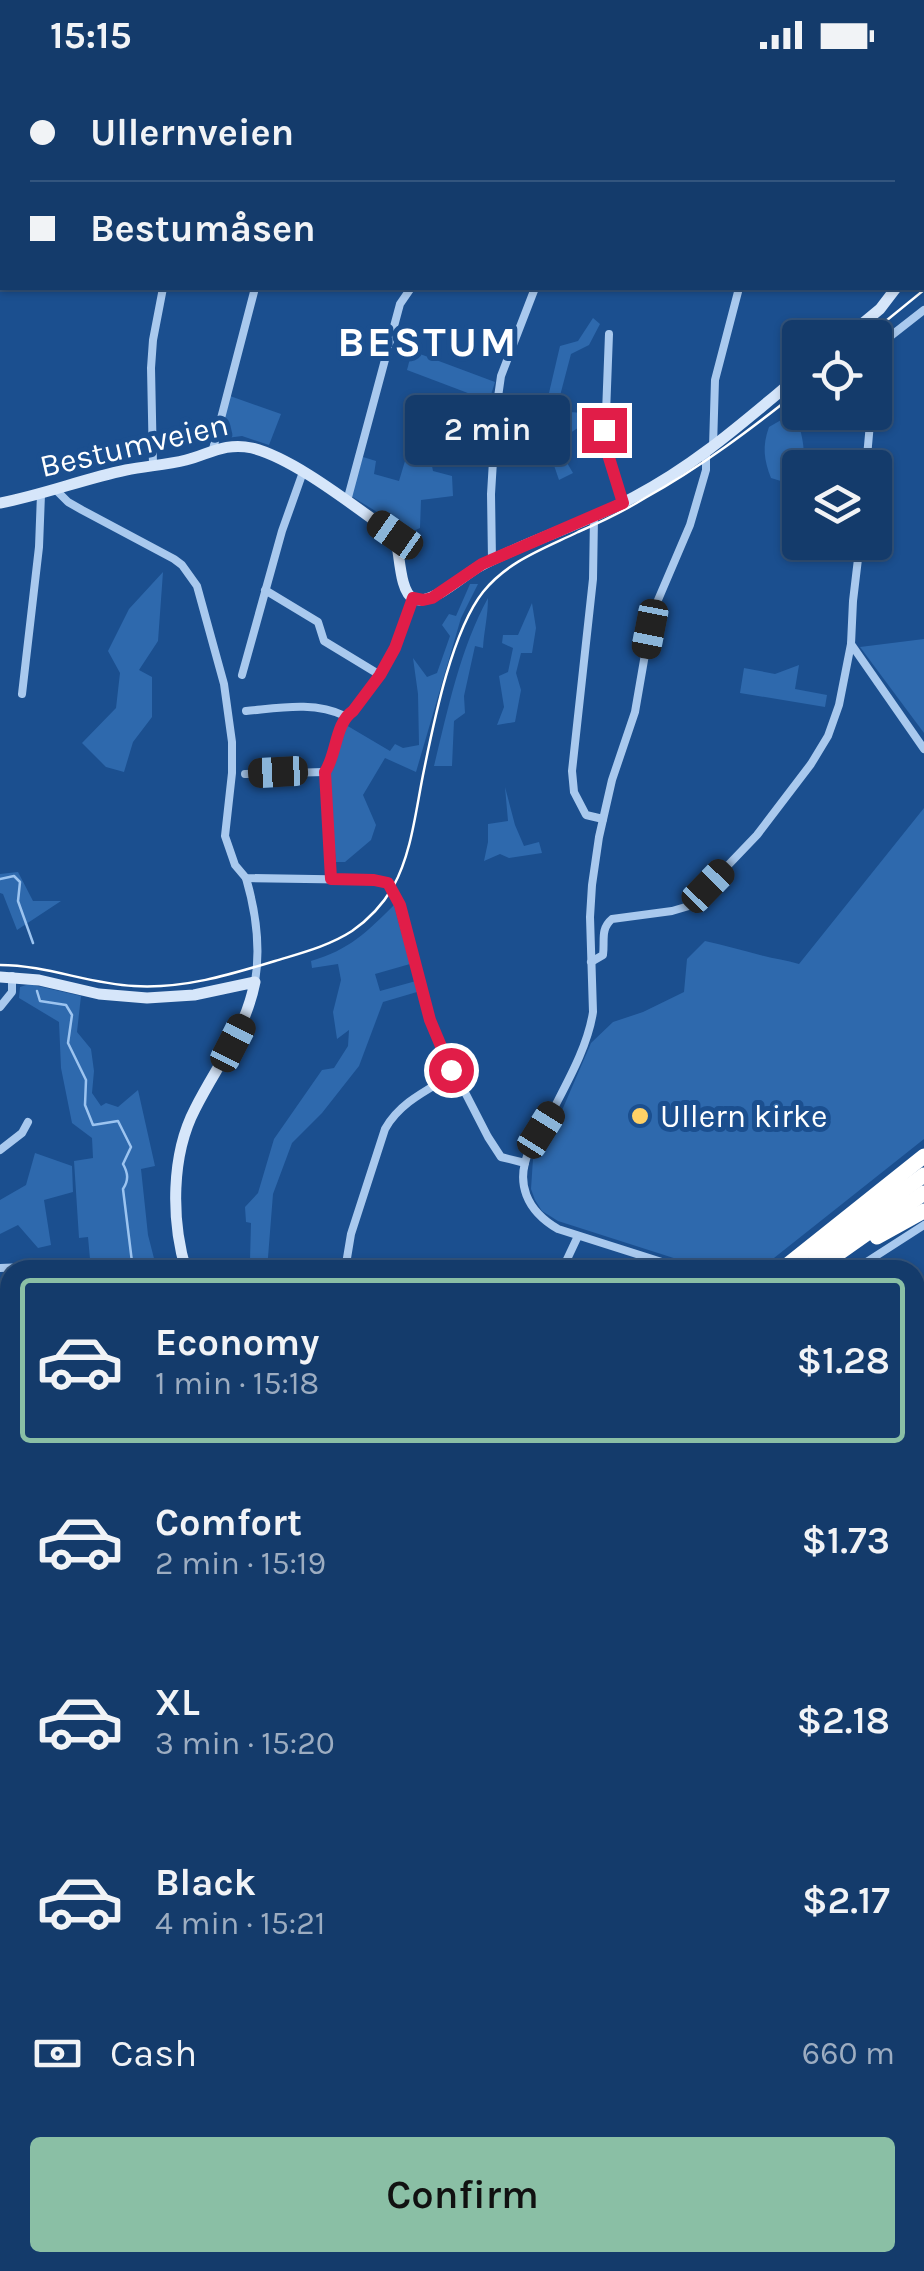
<!DOCTYPE html>
<html lang="en">
<head>
<meta charset="utf-8">
<style>
	body { margin:0; font-family:Karla,sans-serif; background:#214673; color:#f1f3f6; height:100vh; display:flex; flex-direction:column; font-size:38px; white-space:nowrap }
	* { box-sizing:border-box; margin:0 }
	p { font-size:32px; color:#9dadc1 }
	.icon { flex:none; width:55px; height:55px; fill:none; stroke:currentColor; stroke-width:2; stroke-linecap:round; stroke-linejoin:round }
	.map { position:relative; flex:1; overflow:hidden }
	.drawer { position:absolute; left:0px; top:1190px; width:925px; height:1012px; display:flex; flex-direction:column; background:#143b6b; border-radius:30px 30px 0 0; box-shadow:0 2px 8px #0004,0 0 0 2px #33557e }
	.drawer>* { flex:none }
	.hud { position:absolute; left:0px; top:0px; width:925px; height:220px; box-shadow:0 2px 8px #0004,0 0 0 2px #33557e; display:grid; align-content:center; height:220px; padding:0 30px; background:#143b6b }
	.tools { position:absolute; left:782px; top:250px; display:grid; gap:20px }
	.tools a { display:grid; place-items:center; width:110px; height:110px; border-radius:10px; background:#143b6b; box-shadow:0 2px 8px #0004,0 0 0 2px #33557e; font-size:50px }
	.end { position:absolute; width:45px; height:45px; margin:-22px; border:12px solid #e11d48; background:#fff; box-shadow:0 0 0 5px #fff }
	.from { border-radius:50% }
	.bubble { position:absolute; height:70px; border-radius:10px; background:#143b6b; box-shadow:0 2px 8px #0004,0 0 0 2px #33557e; font-size:32px; font-weight:600; line-height:70px; text-align:center }
	.car { position:absolute; width:30px; height:60px; margin:-30px -15px; border-radius:12px; box-shadow:0 0 8px 2px #0007; background:linear-gradient(#222 24%,#8ab4d8 0 40%,#222 0 76%,#8ab4d8 0 86%,#222 0) }
	.hud b { display:flex; align-items:center; gap:35px; height:95px; font-size:38px }
	.hud b+b { border-top:2px solid #33557e }
	.hud i { width:25px; height:25px; background:#f1f3f6 }
	ul { padding:18px 0 0; list-style:none }
	li { display:flex; align-items:center; gap:30px; height:165px; margin:0 20px 15px; padding:0 10px; border:5px solid transparent; border-radius:10px }
	li div { flex:1 }
	li b { display:block; font-size:38px }
	li em { font-style:normal; font-weight:600 }
	li.selected { border-color:#8abfa5 }
	li>.icon { width:90px; height:90px; stroke-width:1.5 }
	.pay { display:flex; align-items:center; gap:25px; height:110px; padding:0 30px; font-size:38px }
	.pay p { margin-inline-start:auto }
	.cta { display:flex; gap:20px; margin-top:auto; padding:20px 30px }
	.cta a { flex:1; height:115px; border-radius:10px; background:#8abfa5; color:#111; font-size:40px; font-weight:600; line-height:115px; text-align:center }
	.status { display:flex; justify-content:space-between; align-items:center; height:70px; padding:0 50px; background:#143b6b; direction:ltr }
	.status svg { height:28px; fill:currentColor }
	.map>svg:first-child { display:block }
	.green { fill:#2e69ad }
	.lines { fill:none; stroke-linecap:round; stroke-linejoin:round }
	.stream { stroke:#9cc4f0; stroke-width:2.5 }
	.street { stroke:#a9c9ee; stroke-width:8 }
	.secondary { stroke:#d6e6fa; stroke-width:11 }
	.primary { stroke:#f0f6ff; stroke-width:12 }
	.highway { stroke:#fff; stroke-width:15 }
	.tram { stroke:#fff; stroke-width:2.5 }
	.rail { stroke:#fff; stroke-width:2.5; stroke-dasharray:18 8; stroke-linecap:butt }
	.street-bridge { stroke:#a9c9ee; stroke-width:8 }
	.route { stroke:#e11d48; stroke-width:12 }
	.poi-dot { fill:#ffd166; stroke:#1b4f8f; stroke-width:4 }
	.labels { text-anchor:middle; stroke-width:10; stroke-linejoin:round; paint-order:stroke }
	.street-label { font-size:32px; fill:#fff; stroke:#1b4f8f }
	.poi-label { font-size:32px; fill:#fff; stroke:#1b4f8f; text-anchor:start }
	.district-label { font-size:42px; font-weight:bold; letter-spacing:2.5px; fill:#fff; stroke:#1b4f8f }
</style>
</head>
<body>
<div class="status"><b>15:15</b><svg viewBox="0 0 49 12"><path d="M0 12V9h3v3zM5 12V6h3v6zM10 12V3h3v9zM15 12V0h3v12zM26 1h20v11H26zM47 4h2v5h-2z"/></svg></div>
<div class="map">
<svg width="924" height="2201" viewBox="0 0 924 2201">
	<rect width="100%" height="100%" fill="#1b4f8f"/>
	<g class="green">
		<polygon points="593,248 600,254 589,275 571,284 556,341 583,343 584,354 570,363 556,362 553,369 573,403 559,410 541,357 560,276 578,271"/>
		<polygon points="412,281 495,312 489,331 407,300"/>
		<polygon points="230,326 281,344 269,375 242,366 219,369"/>
		<polygon points="449,326 449,343 455,356 474,361 473,373 403,366 404,335"/>
		<path d="M795 342C801 361 806 377 803 397L800 398V405L784 412 771 408C764 390 762 376 769 357Z"/>
		<polygon points="430,386 433,401 452,406 453,426 421,430 420,458 405,465 382,445 351,426 363,387 376,391 374,404 399,411 405,391"/>
		<polygon points="163,502 158,571 139,600 152,607 152,647 133,672 124,702 106,697 82,673 116,638 120,603 108,581 129,539"/>
		<polygon points="470,514 478,514 461,548 416,702 385,688 363,725 376,755 371,770 345,792 336,792 328,712 346,655 390,681 395,674 403,678 419,675 418,624 413,588 427,607 437,603 450,566 442,555 449,544 456,546"/>
		<path d="M488 528C488 546 484 561 483 578L475 576 464 626 465 643 454 651 452 696H434C448 639 460 579 488 528Z"/>
		<polygon points="532,533 536,558 532,583 521,583 516,603 521,620 515,652 497,655 504,637 499,606 508,602 513,578 502,573 503,565 518,565"/>
		<polygon points="924,569 924,663 860,577"/>
		<polygon points="799,595 795,619 827,625 825,637 740,623 744,598 775,604"/>
		<polygon points="505,717 515,755 524,776 539,772 542,783 509,788 500,784 484,791 488,772 488,754 508,751"/>
		<path d="M924 738V1069L759 1200H711L558 1151 542 1141 535 1130 531 1119 533 1089 560 1045 591 973 613 952 643 942 684 922 687 889 705 871C724 875 741 880 760 885 773 889 786 890 799 894Z"/>
		<polygon points="18,802 33,831 61,831 17,860 3,824 0,823 0,804"/>
		<path d="M394 835 410 894 375 904 380 921 416 911 417 922 383 932 359 996 322 1043 292 1073 273 1124 267 1200H243L241 1190H250L251 1153 246 1152 245 1137 258 1123 274 1069 322 1000 334 998 348 976 349 960 337 969 333 942 341 910 338 894 312 898 311 891C349 880 367 862 394 835Z"/>
		<polygon points="29,914 81,926 77,962 91,979 94,1001 92,1023 101,1036 106,1033 118,1037 138,1020 155,1096 141,1099 148,1165 157,1200 91,1200 88,1167 79,1168 74,1091 93,1088 92,1068 72,1053 61,998 59,952 19,928 20,917"/>
		<polygon points="35,1083 72,1096 73,1122 44,1130 51,1175 38,1178 18,1155 0,1164 0,1130 26,1115"/>
		<polygon points="274,2192 445,2192 452,2201 272,2201"/>
	</g>
	<g class="lines">
		<g class="stream">
			<polyline points="0,809 14,806 20,812 18,831 33,873"/>
			<path d="M37 921 40 931 66 935 72 945 68 973 86 1010 85 1035 93 1055 118 1051 131 1077 123 1094C128 1103 129 1110 123 1119L133 1200"/>
			<polyline points="386,2192 387,2201"/>
		</g>
		<g class="street">
			<polyline points="793,0 797,2"/>
			<polyline points="829,0 830,2"/>
			<polyline points="214,2 216,0"/>
			<polyline points="460,2 462,0"/>
			<polyline points="665,2 666,0"/>
			<polyline points="609,264 605,370 623,433"/>
			<polyline points="875,286 883,272 924,240"/>
			<polyline points="713,377 715,310 739,218"/>
			<polyline points="213,379 255,218"/>
			<polyline points="153,395 151,298 153,270 163,218"/>
			<polyline points="866,398 871,342"/>
			<polyline points="56,420 68,432 82,440 174,489 182,495 197,516 224,614 232,672 232,703 225,766 235,795 246,808 374,810 388,813"/>
			<polyline points="347,431 400,234 411,218"/>
			<polyline points="594,447 593,509 572,701 574,722 586,745 603,749"/>
			<polyline points="860,472 853,531 851,574 924,679"/>
			<polyline points="492,490 491,424 496,341 501,306 535,218"/>
			<polyline points="265,520 318,552 324,571 380,605"/>
			<polyline points="242,605 282,461 303,402"/>
			<polyline points="22,624 39,477 41,424"/>
			<path d="M246 641C279 638 314 631 345 646"/>
			<path d="M345 646C355 639 360 631 367 622 389 593 401 563 413 528"/>
			<polyline points="245,704 325,702"/>
			<path d="M246 808C256 842 261 876 255 912"/>
			<polyline points="331,809 325,702 330,694 345,646"/>
			<polyline points="398,830 435,964 488,1067 501,1087 525,1093"/>
			<path d="M591 892 603 885C605 871 600 859 612 849L672 841 689 836 757 765 811 694 828 666 839 635 851 574"/>
			<polyline points="0,937 12,922 12,906"/>
			<polyline points="0,1080 22,1063 28,1052"/>
			<polyline points="0,1198 25,1197 31,1200"/>
			<path d="M345 1200 351 1164 385 1059C400 1032 428 1020 454 1004"/>
			<polyline points="562,1200 578,1166"/>
			<path d="M687 1200 558 1159C527 1141 514 1113 530 1079 537 1065 547 1052 554 1038 569 1009 588 975 593 942L590 847 592 815 599 767 612 710 635 642 652 544 690 455 706 400V383"/>
			<polyline points="854,1200 924,1155"/>
			<polyline points="0,1340 10,1315"/>
			<polyline points="915,1695 924,1697"/>
			<polyline points="0,1729 10,1723"/>
			<polyline points="915,1764 924,1754"/>
			<polyline points="915,1862 924,1852"/>
			<polyline points="915,1990 924,1986"/>
			<polyline points="0,2041 10,2025"/>
			<polyline points="449,2192 455,2201"/>
			<polyline points="878,2192 880,2201"/>
			<polyline points="76,2201 94,2192"/>
			<polyline points="560,2201 565,2192"/>
			<polyline points="682,2201 686,2192"/>
			<polyline points="814,2201 818,2192"/>
		</g>
		<g class="secondary">
			<polyline points="922,179 924,178"/>
			<polyline points="845,268 880,239 896,218"/>
			<path d="M0 433C43 425 83 409 126 400 145 396 166 395 186 390 209 384 226 372 252 378 296 389 357 439 395 465 400 481 399 523 414 529 432 536 464 504 480 496 530 470 584 454 634 427 696 395 747 349 800 305"/>
			<path d="M0 907 39 910 99 924 147 928 194 925 255 912C245 962 217 995 195 1039 171 1085 171 1150 186 1200"/>
		</g>
		<g class="primary">
			<polyline points="718,0 720,2"/>
			<polyline points="922,209 924,210"/>
		</g>
		<g class="highway">
			<polyline points="877,1167 924,1141"/>
			<polyline points="815,1185 924,1105"/>
			<polyline points="781,1200 924,1086"/>
			<polyline points="815,1200 924,1123"/>
			<polyline points="0,1690 10,1682"/>
			<polyline points="0,1704 10,1697"/>
		</g>
		<g class="tram">
			<polyline points="865,268 924,220"/>
			<path d="M0 895C46 895 89 914 134 916 183 919 229 905 275 891 301 883 329 876 352 861 368 850 383 834 393 817 412 783 416 738 424 700 434 651 452 561 483 522 508 491 543 479 578 462 601 452 624 441 645 428 701 397 751 359 800 320"/>
		</g>
		<g class="rail">
			<polyline points="195,2 198,0"/>
			<polyline points="0,180 2,178"/>
			<polyline points="0,203 2,200"/>
			<polyline points="915,1520 924,1516"/>
			<polyline points="123,2201 160,2192"/>
			<polyline points="149,2201 214,2192"/>
		</g>
		<polyline class="street-bridge" points="388,813 398,830"/>
	</g>
	<g class="lines">
		<path class="route" d="M451 1000 430 950 400 835 388 813 374 810 331 809 325 702C337 684 335 653 353 641L380 605 395 578 413 528 423 530 432 528 482 494 623 433 606 378 604 360"/>
	</g>
	<circle class="poi-dot" cx="640" cy="1046" r="10"/>
	<g class="labels">
		<g class="street-label">
			<text transform="translate(134 375) rotate(-13)" y="11">Bestumveien</text>
		</g>
		<g class="poi-label">
			<text x="660" y="1057">Ullern kirke</text>
		</g>
		<g class="district-label">
			<text x="428" y="286">BESTUM</text>
		</g>
	</g>
</svg>
<div class="tools">
<a><svg class="icon" aria-label="locate" viewBox="0 0 24 24"><circle cx="12" cy="12" r="6"/><path d="M12 2v4M12 18v4M2 12h4M18 12h4"/></svg></a>
<a><svg class="icon" aria-label="layers" viewBox="0 0 24 24"><path d="M12 4l9 5-9 5-9-5zM3 14l9 5 9-5"/></svg></a>
</div>
<i class="end from" style="left:451px;top:1000px"></i>
<i class="end" style="left:604px;top:360px"></i>
<div class="bubble" style="left:405px;top:325px;width:165px">2 min</div>
<i class="car" style="left:395px;top:465px;rotate:305deg"></i>
<i class="car" style="left:650px;top:559px;rotate:191deg"></i>
<i class="car" style="left:278px;top:702px;rotate:267deg"></i>
<i class="car" style="left:708px;top:816px;rotate:44deg"></i>
<i class="car" style="left:233px;top:973px;rotate:27deg"></i>
<i class="car" style="left:541px;top:1060px;rotate:32deg"></i>
<div class="hud">
<b><i class="from"></i>Ullernveien</b>
<b><i></i>Bestumåsen</b>
</div>
<section class="drawer">
<ul>
<li class="selected"><svg class="icon" aria-label="car" viewBox="0 0 24 24"><path d="M5 17H2v-5l4-1 3-4h7l3 4 3 1v5h-3M9 17h6M6 11h13"/><circle cx="7" cy="17" r="2"/><circle cx="17" cy="17" r="2"/></svg><div><b>Economy</b><p>1 min · 15:18</p></div><em>$1.28</em></li>
<li><svg class="icon" aria-label="car" viewBox="0 0 24 24"><path d="M5 17H2v-5l4-1 3-4h7l3 4 3 1v5h-3M9 17h6M6 11h13"/><circle cx="7" cy="17" r="2"/><circle cx="17" cy="17" r="2"/></svg><div><b>Comfort</b><p>2 min · 15:19</p></div><em>$1.73</em></li>
<li><svg class="icon" aria-label="car" viewBox="0 0 24 24"><path d="M5 17H2v-5l4-1 3-4h7l3 4 3 1v5h-3M9 17h6M6 11h13"/><circle cx="7" cy="17" r="2"/><circle cx="17" cy="17" r="2"/></svg><div><b>XL</b><p>3 min · 15:20</p></div><em>$2.18</em></li>
<li><svg class="icon" aria-label="car" viewBox="0 0 24 24"><path d="M5 17H2v-5l4-1 3-4h7l3 4 3 1v5h-3M9 17h6M6 11h13"/><circle cx="7" cy="17" r="2"/><circle cx="17" cy="17" r="2"/></svg><div><b>Black</b><p>4 min · 15:21</p></div><em>$2.17</em></li>
</ul>
<div class="pay"><svg class="icon" aria-label="cash" viewBox="0 0 24 24"><path d="M3 7h18v10H3z"/><circle cx="12" cy="12" r="2"/></svg>Cash<p>660 m</p></div>
<div class="cta"><a>Confirm</a></div>
</section>
</div>
</body>
</html>
